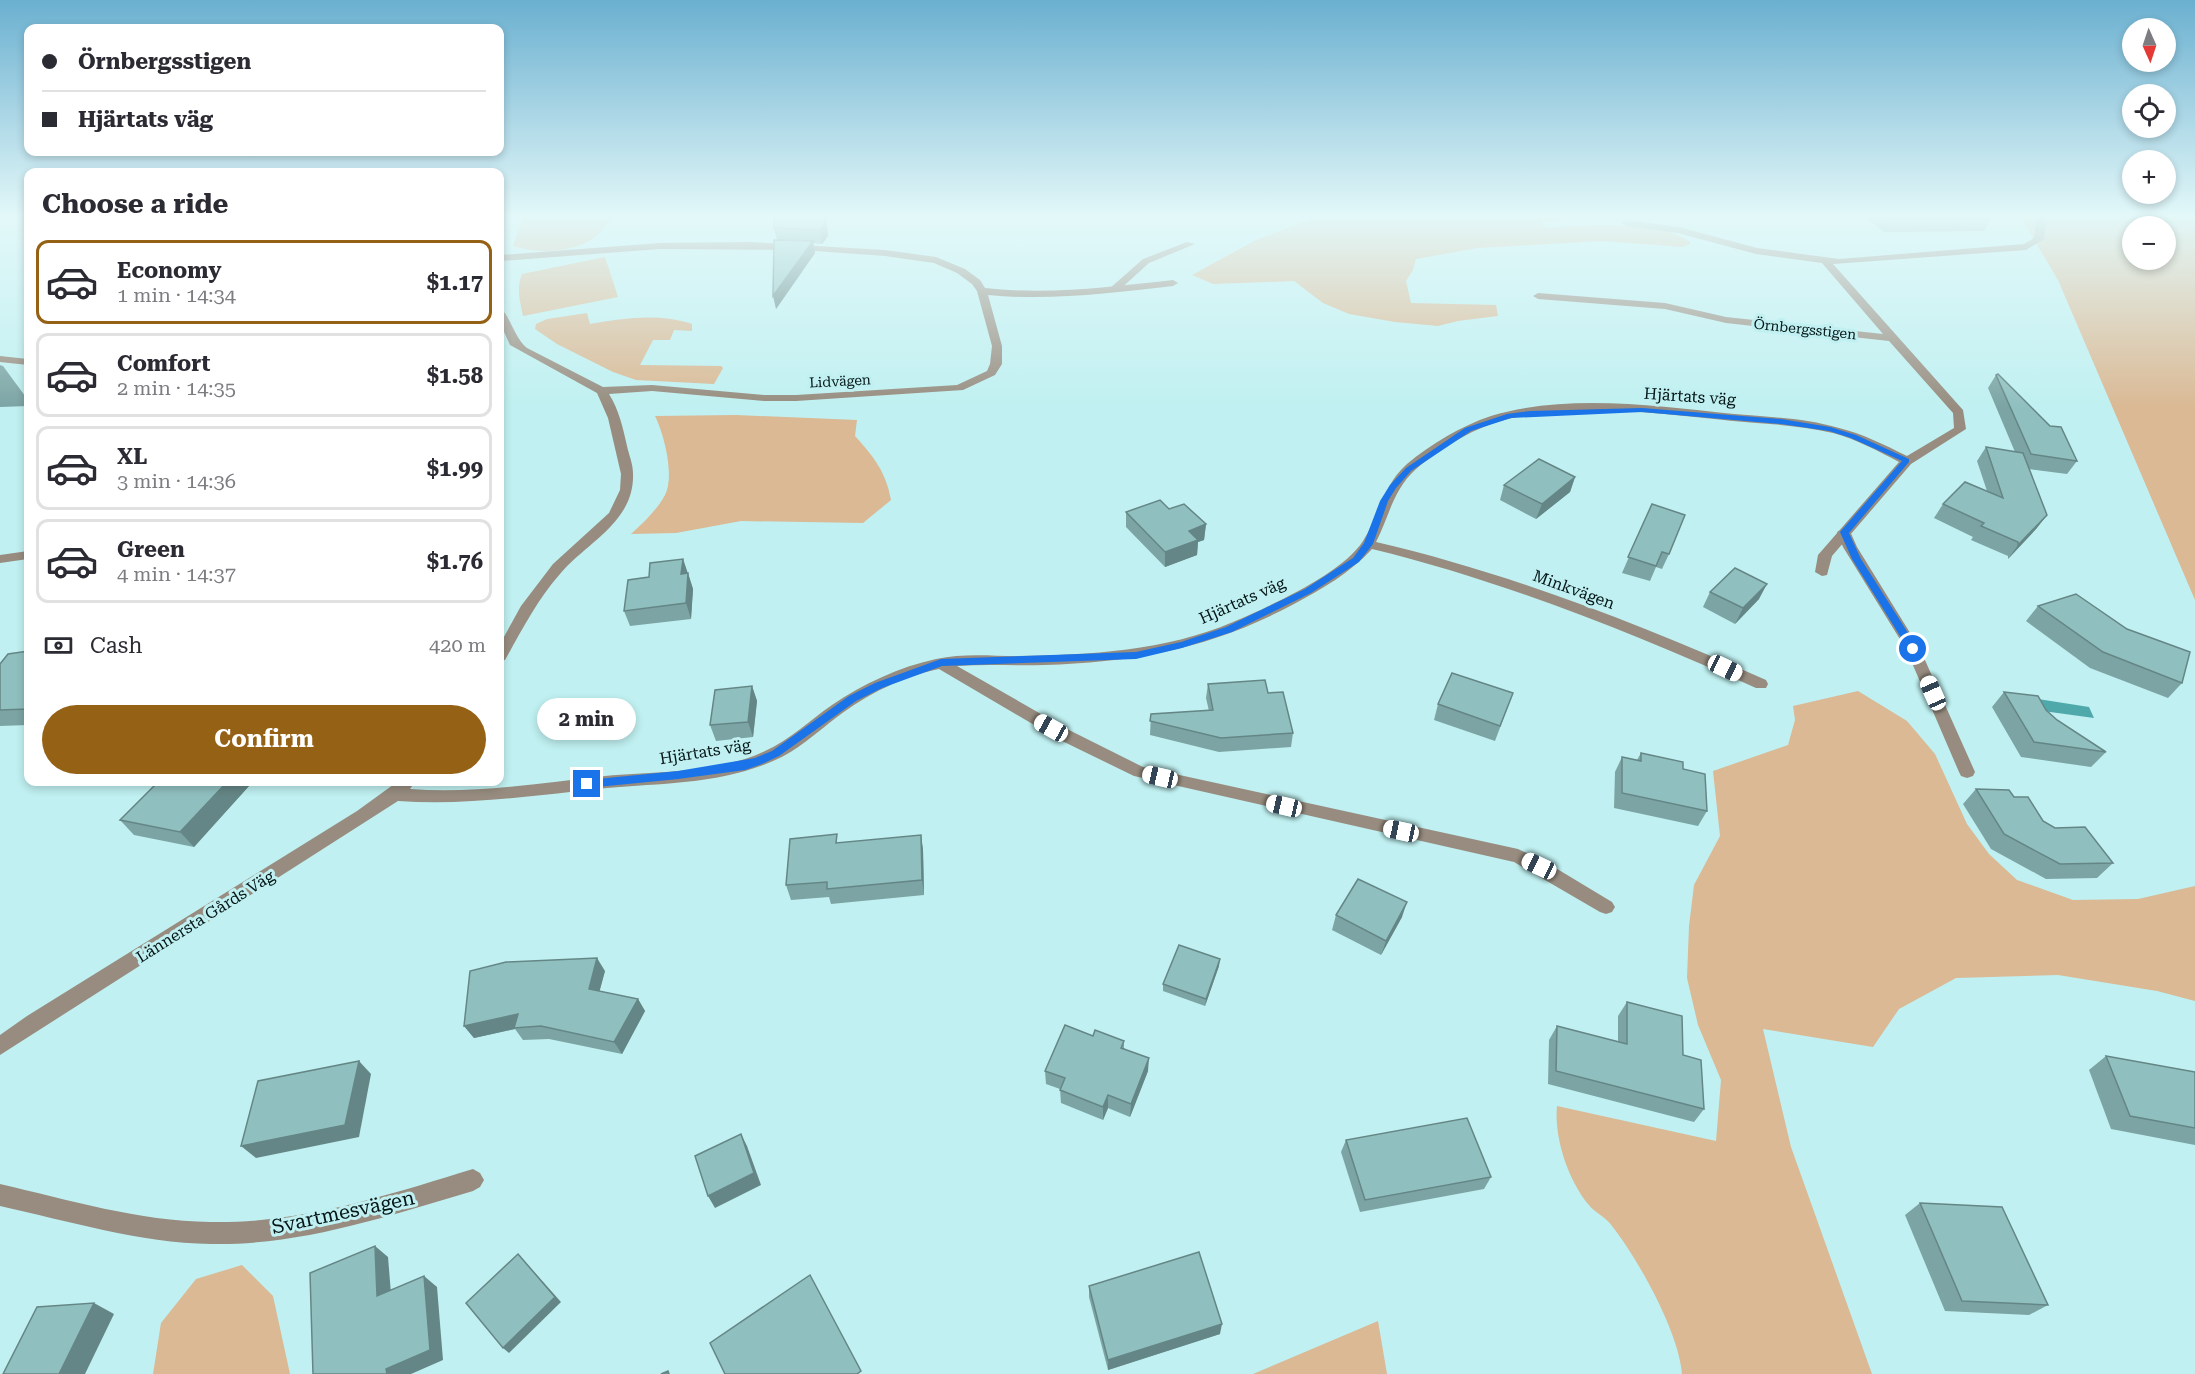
<!DOCTYPE html>
<html lang="en">
<head>
<meta charset="utf-8">
<style>
	body { margin:0; font-family:"Roboto Serif",serif; background:#f7f7f7; color:#2b2b33; height:100vh; display:flex; flex-direction:column; font-size:22px; white-space:nowrap }
	* { box-sizing:border-box; margin:0 }
	p { font-size:20px; color:#7c7c81 }
	.icon { flex:none; width:33px; height:33px; fill:none; stroke:currentColor; stroke-width:2; stroke-linecap:round; stroke-linejoin:round }
	.map { position:relative; flex:1; overflow:hidden }
	.panel { position:absolute; left:24px; top:168px; width:480px; height:618px; display:flex; flex-direction:column; background:#fff; border-radius:12px; box-shadow:0 3px 9px #0003 }
	.panel>* { flex:none }
	.top-card { position:absolute; left:24px; top:24px; width:480px; height:132px; border-radius:12px; box-shadow:0 3px 9px #0003; display:grid; align-content:center; height:132px; padding:0 18px; background:#fff }
	.needle { width:39px; rotate:177deg }
	.tools { position:absolute; left:2122px; top:18px; display:grid; gap:12px }
	.tools a { display:grid; place-items:center; width:54px; height:54px; border-radius:50%; background:#fff; box-shadow:0 3px 9px #0003; font-size:30px }
	.end { position:absolute; width:27px; height:27px; margin:-14px; border:8px solid #1a73e8; background:#fff; box-shadow:0 0 0 3px #fff }
	.from { border-radius:50% }
	.bubble { position:absolute; height:42px; border-radius:21px; background:#fff; box-shadow:0 3px 9px #0003; font-size:20px; font-weight:700; line-height:42px; text-align:center }
	.car { position:absolute; width:18px; height:36px; margin:-18px -9px; border-radius:8px; box-shadow:0 0 4px 2px #0007; background:linear-gradient(#fff 24%,#345 0 40%,#fff 0 76%,#345 0 86%,#fff 0) }
	.top-card b { display:flex; align-items:center; gap:21px; height:57px; font-size:22px }
	.top-card b+b { border-top:2px solid #e1e1e2 }
	.top-card i { width:15px; height:15px; background:#2b2b33 }
	ul { padding:0; list-style:none }
	li { display:flex; align-items:center; gap:18px; height:84px; margin:0 12px 9px; padding:0 6px; border:3px solid #e1e1e2; border-radius:12px }
	li div { flex:1 }
	li b { display:block; font-size:22px }
	li em { font-style:normal; font-weight:700 }
	li.on { border-color:#956115 }
	li>.icon { width:54px; height:54px; stroke-width:1.5 }
	h2 { padding:0 18px; font-size:27px; line-height:72px }
	.pay { display:flex; align-items:center; gap:15px; height:66px; padding:0 18px; font-size:22px }
	.pay p { margin-inline-start:auto }
	.primary-button { display:flex; gap:12px; margin-top:auto; padding:12px 18px }
	.primary-button a { flex:1; height:69px; border-radius:36px; background:#956115; color:#fff; font-size:24px; font-weight:700; line-height:69px; text-align:center }
	.map>svg:first-child { display:block }
	.green { fill:#dab994; fill-rule:evenodd }
	.water { fill:#4fa9ab }
	.lines { fill:none; stroke-linecap:round; stroke-linejoin:round }
	.lane { fill:#978c7f; fill-rule:evenodd }
	.street { fill:#978c7f; fill-rule:evenodd }
	.wall { fill:#7ca4a4 }
	.shaded-wall { fill:#658686 }
	.building { fill:#90bfbf; stroke:#658686; stroke-width:1.5 }
	.route { fill:#1a73e8 }
	.labels { text-anchor:middle; stroke-width:6; stroke-linejoin:round; paint-order:stroke }
	.far-street-label { font-size:14px; fill:#041516; stroke:#c0f0f1 }
	.street-label { font-size:16px; fill:#041516; stroke:#c0f0f1 }
	.near-street-label { font-size:20px; fill:#041516; stroke:#c0f0f1 }
</style>
</head>
<body>
<div class="map">
<svg width="2195" height="1374" viewBox="0 0 2195 1374">
	<rect width="100%" height="100%" fill="#c0f0f1"/>
	<g class="green">
		<path d="M524 216H614C607 222 602 232 595 237 574 253 537 254 513 246Z"/>
		<path d="M1320 216H1607L1541 222 1546 228C1583 226 1662 219 1691 243L1684 247 1601 241 1478 248 1416 259 1413 270 1406 281 1411 303 1496 305 1498 316 1458 321 1438 326 1395 322 1349 314 1323 303 1294 281 1213 284 1192 275 1256 240Z"/>
		<path d="M2020 216H2195V600L2058 280ZM2133 226H2166V260H2133Z"/>
		<path d="M605 257 618 297 523 316C520 301 516 288 522 274Z"/>
		<path d="M587 313 590 324C624 318 658 313 692 324V331L674 330 670 340H653L640 365 721 366 723 368 714 384 636 380 613 372 557 344 535 329 536 324 547 319Z"/>
		<path d="M736 415 857 420 855 436C874 457 886 472 891 500L863 523 741 521 676 533 631 534C644 522 657 510 665 495 675 476 664 434 655 416Z"/>
		<path d="M1858 691 1907 721 1935 754 1967 824 1989 854 2017 880 2073 900 2138 899 2195 886V1001L2157 991 2058 975 1956 978 1899 1009 1873 1047 1763 1029 1791 1147 1872 1374H1682C1679 1332 1638 1259 1612 1226 1606 1217 1595 1213 1588 1204 1568 1179 1554 1138 1557 1106L1716 1141 1721 1080 1698 1025 1687 978 1689 926 1694 885 1720 836 1713 771 1788 745 1795 720 1793 706Z"/>
		<polygon points="242,1265 273,1296 290,1374 153,1374 161,1323 196,1279"/>
		<polygon points="1378,1321 1387,1374 1253,1374"/>
	</g>
	<polygon class="water" points="2038,699 2089,707 2094,718 2043,711"/>
	<g class="lines">
		<g class="lane">
			<polygon points="1187,242 1195,244 1149,263 1118,291 1109,289 1143,259"/>
			<polygon points="1844,528 1849,529 1857,547 1920,649 1975,772 1973,776 1967,778 1961,776 1959,772 1906,649 1843,547 1837,532"/>
		</g>
		<g class="street">
			<path d="M2034 216H2042L2046 222 2044 239 2026 250 1833 264 1963 410 1966 429 1911 464 1832 556 1827 575 1822 576 1815 572 1818 555 1899 462C1878 451 1856 439 1833 433 1800 425 1766 424 1733 421 1663 414 1569 401 1501 421 1470 430 1439 449 1415 470 1393 490 1389 517 1376 542 1510 573 1641 625 1766 680L1768 684 1766 688H1756C1632 633 1504 581 1372 549 1350 573 1322 589 1294 604 1212 648 1136 662 1044 665 1015 666 986 664 957 666L1069 730 1143 767 1518 849 1544 861 1612 902 1615 907 1612 912 1606 914 1600 912 1514 862 1134 776 1058 739 939 669C903 676 866 695 837 717 816 733 797 751 773 761 721 784 663 783 607 788 537 795 468 806 398 801L0 1055V1035L27 1016 357 811 397 782H415L410 789C475 794 541 783 605 776 657 771 717 774 765 751 790 740 810 720 832 705 863 684 899 667 936 659 963 653 990 656 1017 656 1090 655 1165 651 1233 622 1268 607 1342 574 1363 541 1380 515 1382 486 1407 464 1431 444 1461 426 1491 416 1568 393 1656 406 1734 414 1769 417 1805 418 1839 428 1863 434 1885 445 1907 456L1954 428 1953 413 1889 341 1726 323 1665 309 1538 299 1533 296 1538 293 1665 303 1726 317 1883 334 1822 263 1756 254 1678 233 1627 226 1622 223 1627 220 1679 227 1757 248 1839 259 2024 244 2034 238 2036 222Z"/>
			<path d="M751 242 885 250 936 257 965 269 980 280 985 288C1048 295 1110 287 1173 280L1178 283 1173 286C1111 293 1050 301 988 295L1002 346V364L995 375 963 390 796 401H764L652 391 609 394C619 410 623 428 627 446 629 455 633 464 633 473 635 522 587 542 560 574 537 600 522 630 505 660L500 661V644L521 606 553 564 609 513 620 490 621 474 608 418 597 393 510 345 500 323V309C509 312 514 338 527 348L603 387 652 385 764 395H796L957 385 987 371 990 364 992 346 977 291 972 284 957 273 934 263 885 256 801 250 660 249 500 261V255L660 243Z"/>
			<polygon points="0,356 28,359 28,365 0,362"/>
			<polygon points="28,551 28,559 0,563 0,555"/>
			<path d="M473 1169 480 1173 484 1180 480 1187 473 1191C388 1216 300 1246 211 1244 139 1243 69 1221 0 1206V1184C69 1200 139 1221 210 1222 300 1224 388 1195 473 1169Z"/>
		</g>
	</g>
	<g class="wall">
		<polygon points="774,216 826,216 828,236 822,244 813,243 815,253 776,309 777,240 774,228"/>
		<polygon points="1863,216 1988,216 1991,218 1984,231 1884,232"/>
		<polygon points="0,365 3,366 28,400 28,406 0,407"/>
		<polygon points="1996,375 2077,461 2067,474 2029,469 2047,515 2036,529 2008,559 2008,556 1971,540 1973,537 1934,518 1943,504 1987,491 1977,461 1986,447 2015,452 1988,388"/>
		<polygon points="1575,477 1570,492 1536,519 1500,500 1504,485"/>
		<polygon points="1652,504 1669,554 1662,569 1656,567 1650,581 1622,573"/>
		<polygon points="1169,509 1206,524 1204,540 1198,542 1197,555 1165,567 1126,527 1126,512"/>
		<polygon points="683,559 693,589 691,619 630,626 624,611 649,577"/>
		<polygon points="1710,592 1759,599 1735,624 1703,607"/>
		<polygon points="2038,606 2182,683 2168,698 2090,668 2026,621"/>
		<polygon points="28,651 28,725 0,726 0,664"/>
		<polygon points="1208,684 1268,693 1293,733 1291,747 1219,752 1150,735 1151,714 1209,711 1206,698"/>
		<polygon points="752,686 757,701 753,737 716,741 710,725"/>
		<polygon points="2004,692 2046,710 2057,720 2106,752 2091,767 2021,757 1992,707"/>
		<polygon points="1513,693 1495,741 1434,720 1438,704"/>
		<polygon points="1641,753 1683,769 1707,811 1698,826 1614,808 1615,772 1622,757 1637,760"/>
		<polygon points="158,782 245,782 249,786 194,847 134,835 120,820"/>
		<polygon points="1976,789 2043,821 2113,863 2097,878 2046,879 1991,849 1963,804"/>
		<polygon points="921,835 923,850 924,895 831,904 829,897 791,900 786,885 839,843"/>
		<polygon points="1336,915 1402,917 1381,955 1332,930"/>
		<polygon points="1219,966 1205,1006 1163,991 1163,984"/>
		<polygon points="605,971 599,991 638,999 645,1011 622,1054 549,1039 523,1040 515,1029 474,1038 464,1026"/>
		<polygon points="1627,1002 1683,1055 1704,1109 1694,1122 1548,1084 1549,1040 1557,1026 1618,1042 1618,1016"/>
		<polygon points="1093,1036 1124,1041 1124,1048 1148,1071 1130,1117 1108,1108 1103,1120 1061,1103 1060,1089 1046,1084 1045,1071"/>
		<polygon points="2106,1056 2195,1072 2195,1145 2111,1129 2089,1070"/>
		<polygon points="1346,1140 1491,1177 1484,1189 1360,1212 1341,1152"/>
		<polygon points="1920,1203 2048,1305 2029,1315 1945,1311 1905,1215"/>
		<polygon points="1089,1286 1220,1334 1108,1370 1089,1297"/>
	</g>
	<g class="shaded-wall">
		<polygon points="825,216 826,216 828,236 822,244 820,230"/>
		<polygon points="813,241 815,253 776,309 773,296"/>
		<polygon points="1575,477 1570,492 1536,519 1542,504"/>
		<polygon points="2047,515 2036,529 2008,559 2018,545"/>
		<polygon points="1206,524 1204,540 1198,542 1197,555 1165,567 1165,552 1189,531"/>
		<polygon points="683,559 688,574 681,574"/>
		<polygon points="688,573 693,589 691,619 686,603"/>
		<polygon points="1767,584 1759,599 1735,624 1743,608"/>
		<polygon points="752,686 757,701 753,737 748,722"/>
		<polygon points="227,782 245,782 249,786 194,847 180,832"/>
		<polygon points="921,835 923,850 924,895 922,880"/>
		<polygon points="1407,902 1402,917 1381,955 1386,941"/>
		<polygon points="597,958 605,971 597,1001 589,989"/>
		<polygon points="1220,959 1219,966 1205,1006 1206,999"/>
		<polygon points="638,999 645,1011 622,1054 614,1042"/>
		<polygon points="518,1014 514,1028 515,1029 474,1038 464,1026"/>
		<polygon points="1149,1058 1148,1071 1130,1117 1131,1104"/>
		<polygon points="359,1061 371,1074 359,1137 256,1158 241,1146"/>
		<polygon points="1108,1095 1108,1108 1103,1120 1103,1107"/>
		<polygon points="741,1134 747,1146 761,1185 715,1208 708,1196"/>
		<polygon points="375,1246 388,1257 392,1306 377,1296"/>
		<polygon points="518,1254 561,1302 509,1353 503,1348"/>
		<polygon points="424,1276 437,1287 443,1360 411,1374 387,1374 386,1369"/>
		<polygon points="94,1303 114,1314 85,1374 59,1374"/>
		<polygon points="1222,1324 1220,1334 1108,1370 1108,1360"/>
	</g>
	<g class="building">
		<polygon points="774,216 825,216 825,223 820,230 774,228"/>
		<polygon points="1885,216 1988,216 1991,218 1890,219"/>
		<polygon points="774,240 813,241 773,296"/>
		<polygon points="1998,374 2050,426 2061,427 2077,461 2031,454 1996,375"/>
		<polygon points="1986,447 2023,453 2047,515 2018,545 2018,542 1981,526 1984,523 1943,504 1965,482 2003,498"/>
		<polygon points="1539,459 1575,477 1542,504 1504,485"/>
		<polygon points="1160,500 1169,509 1184,504 1206,524 1189,531 1198,540 1165,552 1126,512"/>
		<polygon points="1652,504 1685,515 1669,554 1662,552 1656,566 1628,557"/>
		<polygon points="683,559 681,574 688,573 686,603 624,611 628,580 649,577 650,563"/>
		<polygon points="1735,568 1767,584 1743,608 1710,592"/>
		<polygon points="2076,594 2127,629 2190,652 2182,683 2103,652 2038,606"/>
		<polygon points="28,651 28,709 0,710 0,664 8,654"/>
		<polygon points="1452,673 1513,693 1500,726 1438,704"/>
		<polygon points="1265,680 1268,693 1283,692 1293,733 1221,738 1150,721 1151,714 1213,710 1208,684"/>
		<polygon points="752,686 748,722 710,725 715,690"/>
		<polygon points="2004,692 2038,696 2046,710 2057,720 2106,752 2034,742"/>
		<polygon points="1641,753 1683,762 1683,769 1705,774 1707,811 1622,793 1622,757 1641,761"/>
		<polygon points="158,782 227,782 180,832 120,820"/>
		<polygon points="1976,789 2009,790 2014,797 2028,797 2043,821 2055,828 2085,827 2113,863 2060,864 2004,834"/>
		<polygon points="837,834 836,843 921,835 922,880 827,889 827,882 786,885 790,839"/>
		<polygon points="1358,879 1407,902 1386,941 1336,915"/>
		<polygon points="1179,945 1220,959 1206,999 1163,984"/>
		<polygon points="597,958 589,989 638,999 614,1042 541,1026 514,1028 518,1014 464,1026 470,971 506,962"/>
		<polygon points="1627,1002 1682,1016 1683,1055 1701,1060 1704,1109 1556,1071 1557,1026 1627,1044"/>
		<polygon points="1065,1025 1093,1036 1095,1030 1124,1041 1121,1048 1149,1058 1131,1104 1108,1095 1103,1107 1060,1090 1065,1078 1045,1071"/>
		<polygon points="2106,1056 2195,1072 2195,1128 2130,1116"/>
		<polygon points="359,1061 345,1125 241,1146 258,1081"/>
		<polygon points="1467,1118 1491,1177 1365,1200 1346,1140"/>
		<polygon points="741,1134 754,1173 708,1196 695,1156"/>
		<polygon points="1920,1203 2002,1207 2048,1305 1962,1301"/>
		<polygon points="375,1246 377,1296 424,1276 430,1350 386,1369 387,1374 313,1374 310,1273"/>
		<polygon points="1199,1252 1222,1324 1108,1360 1089,1286"/>
		<polygon points="518,1254 555,1297 503,1348 466,1303"/>
		<polygon points="810,1275 861,1371 857,1374 725,1374 710,1343"/>
		<polygon points="94,1303 59,1374 3,1374 37,1307"/>
		<polygon points="668,1371 669,1374 661,1374"/>
	</g>
	<linearGradient id="sky" x2="0" y2="1"><stop stop-color="#6bb0d0"/><stop offset="0.53" stop-color="#e3f8f9"/><stop offset="1" stop-color="#e3f8f9" stop-opacity="0"/></linearGradient>
	<rect width="2195" height="408" fill="url(#sky)"/>
	<polygon class="route" points="1642,408 1781,419 1830,427 1856,435 1909,459 1909,462 1849,533 1861,559 1917,647 1917,652 1910,652 1852,559 1840,532 1902,461 1851,438 1829,431 1781,424 1642,412 1511,418 1471,431 1411,471 1396,488 1388,501 1373,544 1359,562 1311,593 1232,632 1182,648 1136,659 942,666 882,688 856,701 779,756 762,764 745,770 678,779 587,788 582,784 587,780 678,771 755,758 772,751 849,696 875,683 941,659 1136,652 1181,642 1226,627 1305,589 1353,558 1364,543 1380,501 1390,485 1406,468 1465,428 1507,414 1530,411"/>
	<g class="labels">
		<g class="far-street-label">
			<text transform="translate(1805 329) rotate(6)" y="5">Örnbergsstigen</text>
			<text transform="translate(840 381) rotate(-3)" y="5">Lidvägen</text>
		</g>
		<g class="street-label">
			<text transform="translate(1690 396) rotate(4)" y="6">Hjärtats väg</text>
			<text transform="translate(1574 589) rotate(20)" y="6">Minkvägen</text>
			<text transform="translate(1242 600) rotate(-24)" y="6">Hjärtats väg</text>
			<text transform="translate(705 751) rotate(-9)" y="6">Hjärtats väg</text>
			<text transform="translate(205 916) rotate(-32)" y="6">Lännersta Gårds Väg</text>
		</g>
		<g class="near-street-label">
			<text transform="translate(343 1212) rotate(-12)" y="7">Svartmesvägen</text>
		</g>
	</g>
</svg>
<div class="tools">
<a><svg class="needle" viewBox="-14 -14 28 28"><path d="M0-13l5 13h-10z" fill="#e53935"/><path d="M0 13l5-13h-10z" fill="#7c7c81"/></svg></a>
<a><svg class="icon" aria-label="locate" viewBox="0 0 24 24"><circle cx="12" cy="12" r="6"/><path d="M12 2v4M12 18v4M2 12h4M18 12h4"/></svg></a>
<a>+</a>
<a>−</a>
</div>
<i class="end from" style="left:1913px;top:649px"></i>
<i class="end" style="left:587px;top:784px"></i>
<div class="bubble" style="left:537px;top:698px;width:99px">2 min</div>
<i class="car" style="left:1725px;top:668px;rotate:115deg"></i>
<i class="car" style="left:1933px;top:693px;rotate:336deg"></i>
<i class="car" style="left:1051px;top:728px;rotate:299deg"></i>
<i class="car" style="left:1160px;top:777px;rotate:283deg"></i>
<i class="car" style="left:1284px;top:806px;rotate:283deg"></i>
<i class="car" style="left:1401px;top:831px;rotate:282deg"></i>
<i class="car" style="left:1539px;top:866px;rotate:295deg"></i>
<div class="top-card">
<b><i class="from"></i>Örnbergsstigen</b>
<b><i></i>Hjärtats väg</b>
</div>
<section class="panel">
<h2>Choose a ride</h2>
<ul>
<li class="on"><svg class="icon" aria-label="car" viewBox="0 0 24 24"><path d="M5 17H2v-5l4-1 3-4h7l3 4 3 1v5h-3M9 17h6M6 11h13"/><circle cx="7" cy="17" r="2"/><circle cx="17" cy="17" r="2"/></svg><div><b>Economy</b><p>1 min · 14:34</p></div><em>$1.17</em></li>
<li><svg class="icon" aria-label="car" viewBox="0 0 24 24"><path d="M5 17H2v-5l4-1 3-4h7l3 4 3 1v5h-3M9 17h6M6 11h13"/><circle cx="7" cy="17" r="2"/><circle cx="17" cy="17" r="2"/></svg><div><b>Comfort</b><p>2 min · 14:35</p></div><em>$1.58</em></li>
<li><svg class="icon" aria-label="car" viewBox="0 0 24 24"><path d="M5 17H2v-5l4-1 3-4h7l3 4 3 1v5h-3M9 17h6M6 11h13"/><circle cx="7" cy="17" r="2"/><circle cx="17" cy="17" r="2"/></svg><div><b>XL</b><p>3 min · 14:36</p></div><em>$1.99</em></li>
<li><svg class="icon" aria-label="car" viewBox="0 0 24 24"><path d="M5 17H2v-5l4-1 3-4h7l3 4 3 1v5h-3M9 17h6M6 11h13"/><circle cx="7" cy="17" r="2"/><circle cx="17" cy="17" r="2"/></svg><div><b>Green</b><p>4 min · 14:37</p></div><em>$1.76</em></li>
</ul>
<div class="pay"><svg class="icon" aria-label="cash" viewBox="0 0 24 24"><path d="M3 7h18v10H3z"/><circle cx="12" cy="12" r="2"/></svg>Cash<p>420 m</p></div>
<div class="primary-button"><a>Confirm</a></div>
</section>
</div>
</body>
</html>
